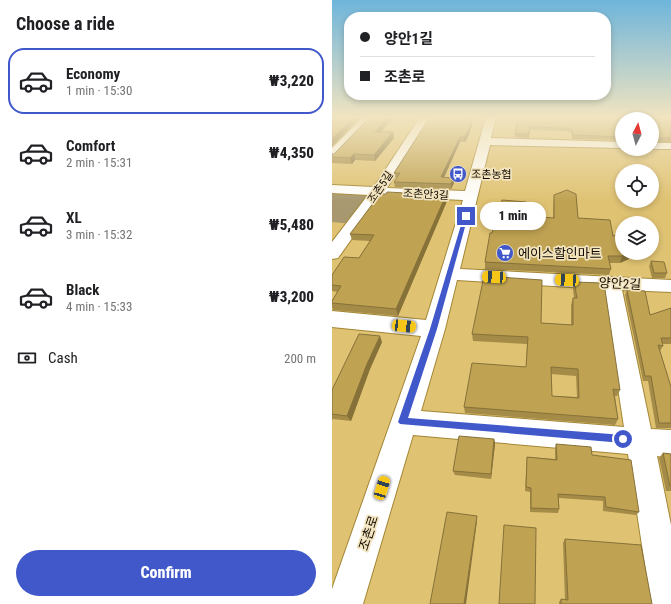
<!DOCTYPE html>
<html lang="en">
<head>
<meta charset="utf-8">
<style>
	body { margin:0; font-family:"Roboto Condensed","Noto Sans KR",sans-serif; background:#f2f2f2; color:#202124; height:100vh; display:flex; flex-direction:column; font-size:15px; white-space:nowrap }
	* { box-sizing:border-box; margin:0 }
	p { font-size:13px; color:#757577 }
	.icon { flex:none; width:22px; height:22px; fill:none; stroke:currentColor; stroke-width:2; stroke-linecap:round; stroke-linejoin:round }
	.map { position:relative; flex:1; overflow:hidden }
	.sheet { display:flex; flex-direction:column; background:#fff; width:332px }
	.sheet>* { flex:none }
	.guide { position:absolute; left:12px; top:12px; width:267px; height:88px; border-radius:16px; box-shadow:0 2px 6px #0003; display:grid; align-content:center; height:88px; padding:0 16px; background:#fff }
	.needle { width:26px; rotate:6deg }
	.buttons { position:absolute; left:283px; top:112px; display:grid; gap:8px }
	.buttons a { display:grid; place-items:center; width:44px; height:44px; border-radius:50%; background:#fff; box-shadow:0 2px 6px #0003; font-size:20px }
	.end { position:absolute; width:18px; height:18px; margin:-9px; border:5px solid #4158cb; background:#fff; box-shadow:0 0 0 2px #fff }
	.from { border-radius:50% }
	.bubble { position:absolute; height:28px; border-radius:14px; background:#fff; box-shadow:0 2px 6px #0003; font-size:13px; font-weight:800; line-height:28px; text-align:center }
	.car { position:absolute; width:12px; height:24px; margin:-12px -6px; border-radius:5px; box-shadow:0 0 3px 1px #0007; background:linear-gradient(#f5c518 24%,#345 0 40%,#f5c518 0 76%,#345 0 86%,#f5c518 0) }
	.guide b { display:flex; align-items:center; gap:14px; height:38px; font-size:15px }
	.guide b+b { border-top:1px solid #e0e0e0 }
	.guide i { width:10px; height:10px; background:#202124 }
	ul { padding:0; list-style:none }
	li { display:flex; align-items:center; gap:12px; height:66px; margin:0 8px 6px; padding:0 8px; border:2px solid transparent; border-radius:16px }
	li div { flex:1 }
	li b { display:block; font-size:15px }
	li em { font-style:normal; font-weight:800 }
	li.selected { border-color:#4158cb }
	li>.icon { width:36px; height:36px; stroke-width:1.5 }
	h2 { padding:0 16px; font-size:18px; line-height:48px }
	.pay { display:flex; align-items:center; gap:10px; height:44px; padding:0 16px; font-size:15px }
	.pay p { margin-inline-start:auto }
	.cta { display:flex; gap:8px; margin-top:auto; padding:8px 16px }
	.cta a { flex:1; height:46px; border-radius:24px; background:#4158cb; color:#fff; font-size:16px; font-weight:800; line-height:46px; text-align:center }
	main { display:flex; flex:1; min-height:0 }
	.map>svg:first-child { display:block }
	.green { fill:#a79870 }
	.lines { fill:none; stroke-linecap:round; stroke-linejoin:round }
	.minor-casing { stroke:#a38736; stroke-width:2 }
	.minor { fill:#fff; fill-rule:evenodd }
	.wall { fill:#a48b47; fill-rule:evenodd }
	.shaded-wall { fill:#867139 }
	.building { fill:#bfa252; stroke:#867139; fill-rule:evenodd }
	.route { fill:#4158cb }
	.labels { text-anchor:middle; stroke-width:3.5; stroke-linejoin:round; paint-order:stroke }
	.far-poi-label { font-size:11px; fill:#120a00; stroke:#f2e4be; text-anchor:start }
	.far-street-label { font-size:11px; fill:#120a00; stroke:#f2e4be }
	.poi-label { font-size:13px; fill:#120a00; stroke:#f2e4be; text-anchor:start }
	.street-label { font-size:13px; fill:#120a00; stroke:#f2e4be }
</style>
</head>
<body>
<main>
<section class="sheet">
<h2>Choose a ride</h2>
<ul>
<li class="selected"><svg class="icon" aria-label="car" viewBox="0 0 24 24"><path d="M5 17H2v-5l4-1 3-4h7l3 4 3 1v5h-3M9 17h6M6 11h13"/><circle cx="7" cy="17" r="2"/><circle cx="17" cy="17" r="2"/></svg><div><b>Economy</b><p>1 min · 15:30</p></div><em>₩3,220</em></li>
<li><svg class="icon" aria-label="car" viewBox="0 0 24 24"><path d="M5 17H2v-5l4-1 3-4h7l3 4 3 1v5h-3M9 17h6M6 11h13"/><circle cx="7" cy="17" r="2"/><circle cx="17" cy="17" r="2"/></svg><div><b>Comfort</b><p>2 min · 15:31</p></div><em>₩4,350</em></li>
<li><svg class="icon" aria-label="car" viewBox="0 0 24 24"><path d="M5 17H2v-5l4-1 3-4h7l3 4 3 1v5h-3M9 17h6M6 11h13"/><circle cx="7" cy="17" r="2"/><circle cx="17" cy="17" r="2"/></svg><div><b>XL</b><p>3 min · 15:32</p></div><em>₩5,480</em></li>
<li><svg class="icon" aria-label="car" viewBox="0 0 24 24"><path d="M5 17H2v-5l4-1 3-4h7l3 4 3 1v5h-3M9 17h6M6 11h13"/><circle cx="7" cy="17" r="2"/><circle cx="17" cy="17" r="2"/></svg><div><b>Black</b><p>4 min · 15:33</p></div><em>₩3,200</em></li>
</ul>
<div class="pay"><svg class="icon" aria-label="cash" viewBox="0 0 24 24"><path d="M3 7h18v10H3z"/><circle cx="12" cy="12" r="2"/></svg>Cash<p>200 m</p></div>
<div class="cta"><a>Confirm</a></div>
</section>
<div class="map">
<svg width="339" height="604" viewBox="0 0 339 604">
	<rect width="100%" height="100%" fill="#dfc272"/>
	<polygon class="green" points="0,192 42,195 21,224 0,222"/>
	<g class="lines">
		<g class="minor-casing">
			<g id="minor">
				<polygon points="31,117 42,117 4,158 0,159 0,148"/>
				<path d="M88 117H98L55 188 133 191 154 117H164L159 138 290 142V148L158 145 128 269 339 280V292L290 290 319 429 339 430V458L325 456 339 525V604H319L296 454 81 435 31 604H0V589L89 336 0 327V311L94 320 131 200 50 196 6 258 0 259V242L36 195 0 193V185L42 187ZM125 280 271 289 292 427 89 411 113 329Z"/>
				<polygon points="320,143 339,143 339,149 318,149 320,149"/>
			</g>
		</g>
		<use href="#minor" class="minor"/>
	</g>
	<g class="wall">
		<polygon points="38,117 62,117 49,132 61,132 62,138 43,161 23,160 20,164 0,163 0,154 2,154"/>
		<polygon points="98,117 141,117 139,122 140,126 136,137 133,142 128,142 112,177 122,183 119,189 63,187 62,182 65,177 63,177 62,173"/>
		<polygon points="186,117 339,117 339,142 320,142 290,119 290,140 240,139 239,132 233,131 198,130 197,138 183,137"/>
		<polygon points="222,195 246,218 281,236 310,253 288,263 277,263 279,269 277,275 153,269 153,262 160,233 166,219 221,218"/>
		<polygon points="115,201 66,316 1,310 0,307 0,301 6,292 0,291 0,275 27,258 38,241 20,240 18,234"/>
		<polygon points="319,261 335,273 333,278 320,278 317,266"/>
		<path d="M242 282 288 390 285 396H283L286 419 283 425 133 413 132 407 194 367 195 344 141 341 140 334 209 323 239 325V305L241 298H242L241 289ZM219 374 244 376 245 397 220 396Z"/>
		<polygon points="295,290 318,315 339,308 339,344 330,344 331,346 328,351 339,387 339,428 324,428 316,381 311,381 293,295"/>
		<polygon points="50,342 38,369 19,421 1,419 0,421 0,390"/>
		<polygon points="162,439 163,444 159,479 123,475 121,471"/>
		<polygon points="224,444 260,455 307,512 304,515 271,511 271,501 227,498 227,509 226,513 198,512 198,492 193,491 195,457 223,459 223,449"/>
		<polygon points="331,453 339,454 339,491 334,491 327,458"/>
		<polygon points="233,539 320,604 227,604 227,602 229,599 233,600 231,543"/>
	</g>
	<g class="shaded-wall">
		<polygon points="22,117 29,117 0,146 0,139"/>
		<polygon points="56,117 62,117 44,137 43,132"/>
		<polygon points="138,117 141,117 137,126 136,121"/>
		<polygon points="140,122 140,126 136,137 133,142 132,137"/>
		<polygon points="61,132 62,138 43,161 42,155"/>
		<polygon points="128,137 128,142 110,182 109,177"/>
		<polygon points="22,154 23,160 20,164 18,158"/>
		<polygon points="121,178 122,183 119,189 119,184"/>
		<polygon points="114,195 115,201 66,316 64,309"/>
		<polygon points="297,253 310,253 288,263 290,256"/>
		<polygon points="48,336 50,342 38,369 19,421 15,416 35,364"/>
		<polygon points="162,439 163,444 159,479 159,474"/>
		<polygon points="145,516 145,521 134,604 132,604"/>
	</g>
	<g class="building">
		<polygon points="0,117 22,117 0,139"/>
		<polygon points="38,117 56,117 43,132 61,132 42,155 22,154 18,158 0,157 0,154 2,154"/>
		<polygon points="98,117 138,117 136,121 140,122 135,133 132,137 128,137 109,177 121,178 119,184 62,182 68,173 62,173"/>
		<polygon points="186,117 339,117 339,138 321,138 320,140 320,119 290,119 290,137 241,135 240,129 233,128 198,127 197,134 183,134"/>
		<polygon points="235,190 244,194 246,218 278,220 281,236 290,232 290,253 297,253 290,256 276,256 279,269 153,262 158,233 160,233 163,219 166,219 170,200 194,202 193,216 222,218 222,195"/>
		<polygon points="55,192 114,195 64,309 0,303 0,301 9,286 0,285 0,275 12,257 27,258 42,235 18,234 48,194 54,194"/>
		<polygon points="319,261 332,262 335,273 322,273"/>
		<path d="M152 276 210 280 209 323 241 325V298H245L242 282 272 283 288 390 281 389 286 419 132 407 140 363 194 367 196 337 140 334ZM219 367 246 369 247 398 220 396Z"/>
		<polygon points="295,290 313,291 318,315 339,308 339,338 329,338 331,346 326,345 339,387 339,423 327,423 319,376 313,376"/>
		<polygon points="27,334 48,336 35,364 15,416 0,414 0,390"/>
		<polygon points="127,436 162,439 159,474 121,471"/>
		<polygon points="224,444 259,447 260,455 299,460 307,512 274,507 273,497 226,494 227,509 199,508 199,488 194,487 195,457 225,460"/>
		<polygon points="331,453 339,454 339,486 338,486"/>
		<polygon points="115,512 145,516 132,604 98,604"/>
		<polygon points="172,525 204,528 203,604 167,604"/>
		<polygon points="233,539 309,545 320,604 229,604 229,599 236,600"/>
	</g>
	<linearGradient id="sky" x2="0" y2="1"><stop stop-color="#6eb5db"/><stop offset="0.58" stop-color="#f1e4c0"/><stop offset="1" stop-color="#f1e4c0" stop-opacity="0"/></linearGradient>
	<rect width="339" height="202" fill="url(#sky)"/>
	<polygon class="route" points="132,215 136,216 105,329 76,418 291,435 294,436 296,439 294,442 291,443 68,424 66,422 98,329"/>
	<defs>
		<g id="bus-disc" transform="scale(0.9)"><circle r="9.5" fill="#4158cb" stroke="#f2e4be"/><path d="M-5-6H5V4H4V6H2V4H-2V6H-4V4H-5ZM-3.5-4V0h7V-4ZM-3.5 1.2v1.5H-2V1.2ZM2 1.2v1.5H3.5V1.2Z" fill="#fff"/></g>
		<g id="supermarket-disc" transform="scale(0.9)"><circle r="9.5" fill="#4158cb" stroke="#f2e4be"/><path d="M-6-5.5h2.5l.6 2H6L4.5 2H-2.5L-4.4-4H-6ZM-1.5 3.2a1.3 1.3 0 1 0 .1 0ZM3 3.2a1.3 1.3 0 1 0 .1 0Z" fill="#fff"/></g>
	</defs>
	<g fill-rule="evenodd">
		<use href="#bus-disc" x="126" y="174"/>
		<use href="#supermarket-disc" x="173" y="253"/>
	</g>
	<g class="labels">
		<g class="far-poi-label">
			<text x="139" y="178">조촌농협</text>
		</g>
		<g class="far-street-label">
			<text transform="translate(48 187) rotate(-56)" y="4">조촌5길</text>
			<text transform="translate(94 194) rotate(3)" y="4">조촌안3길</text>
		</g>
		<g class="poi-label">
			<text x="186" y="258">에이스할인마트</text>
		</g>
		<g class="street-label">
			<text transform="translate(288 283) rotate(3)" y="5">양안2길</text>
			<text transform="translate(36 533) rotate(-72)" y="5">조촌로</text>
		</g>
	</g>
</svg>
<div class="buttons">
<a><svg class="needle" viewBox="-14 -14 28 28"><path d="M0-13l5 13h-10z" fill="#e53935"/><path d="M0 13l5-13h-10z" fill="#757577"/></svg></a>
<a><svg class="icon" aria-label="locate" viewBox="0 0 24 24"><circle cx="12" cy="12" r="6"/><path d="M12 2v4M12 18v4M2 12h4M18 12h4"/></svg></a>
<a><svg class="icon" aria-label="layers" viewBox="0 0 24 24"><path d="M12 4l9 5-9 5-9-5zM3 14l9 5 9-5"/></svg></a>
</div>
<i class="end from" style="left:291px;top:439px"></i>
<i class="end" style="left:134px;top:216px"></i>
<div class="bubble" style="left:148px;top:202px;width:66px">1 min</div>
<i class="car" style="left:162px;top:277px;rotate:273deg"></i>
<i class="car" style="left:235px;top:280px;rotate:273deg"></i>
<i class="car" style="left:72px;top:326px;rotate:96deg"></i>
<i class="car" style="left:50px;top:488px;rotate:17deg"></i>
<div class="guide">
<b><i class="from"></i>양안1길</b>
<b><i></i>조촌로</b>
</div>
</div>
</main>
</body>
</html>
